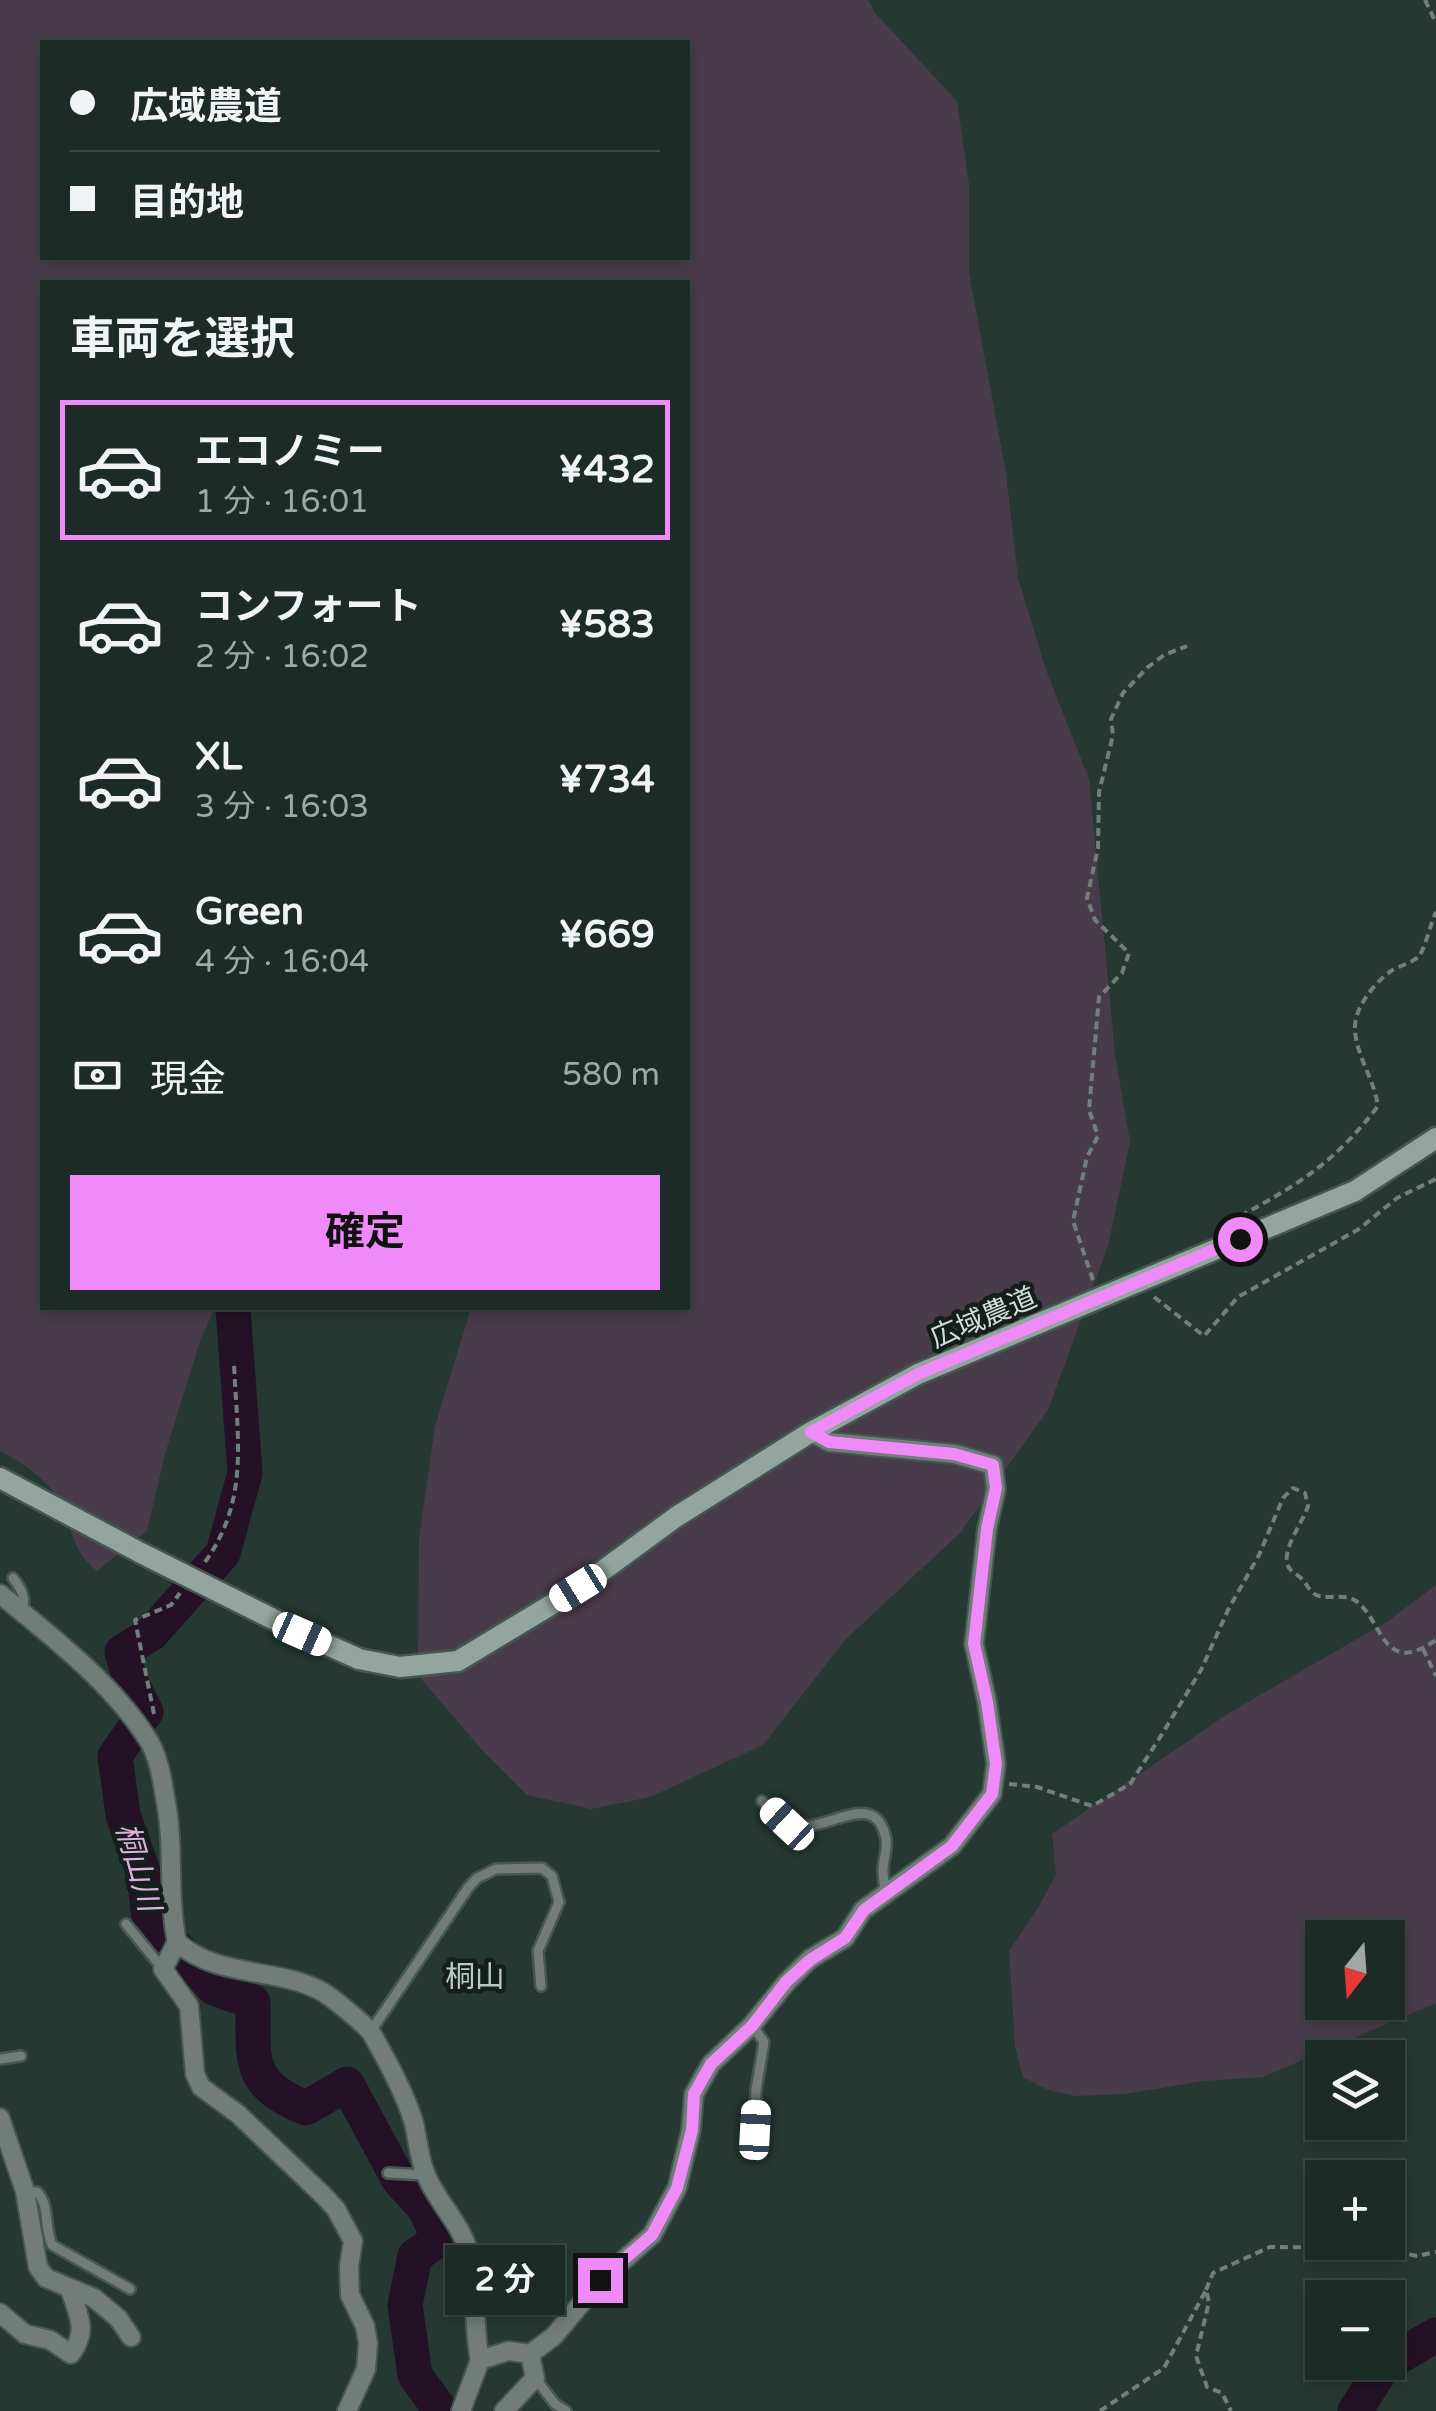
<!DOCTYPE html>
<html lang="ja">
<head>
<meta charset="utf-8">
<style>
	body { margin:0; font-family:"Varela Round","Noto Sans JP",sans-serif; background:#25332e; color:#f1f3f6; height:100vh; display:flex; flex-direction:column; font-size:38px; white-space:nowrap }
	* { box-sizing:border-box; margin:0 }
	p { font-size:32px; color:#a0a7a7 }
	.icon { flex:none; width:55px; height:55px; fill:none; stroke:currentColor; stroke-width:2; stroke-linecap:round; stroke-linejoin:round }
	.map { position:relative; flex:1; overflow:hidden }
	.details { position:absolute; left:40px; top:280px; width:650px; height:1030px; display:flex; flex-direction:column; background:#1c2b26; border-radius:0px; box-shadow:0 5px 15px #0003,0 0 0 2px #3a4743 }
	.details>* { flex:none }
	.guide { position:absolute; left:40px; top:40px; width:650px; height:220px; border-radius:0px; box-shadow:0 5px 15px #0003,0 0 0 2px #3a4743; display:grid; align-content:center; height:220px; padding:0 30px; background:#1c2b26 }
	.needle { width:65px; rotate:197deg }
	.buttons { position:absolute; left:1305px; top:1920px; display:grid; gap:20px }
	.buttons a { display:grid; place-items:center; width:100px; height:100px; border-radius:0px; background:#1c2b26; box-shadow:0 5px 15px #0003,0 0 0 2px #3a4743; font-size:50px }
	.end { position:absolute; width:45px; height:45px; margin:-22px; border:12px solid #ee8bf8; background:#111; box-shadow:0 0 0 5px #111 }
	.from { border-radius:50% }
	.bubble { position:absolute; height:70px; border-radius:0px; background:#1c2b26; box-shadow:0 5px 15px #0003,0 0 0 2px #3a4743; font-size:32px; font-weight:700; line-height:70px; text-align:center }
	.car { position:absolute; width:30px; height:60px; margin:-30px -15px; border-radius:12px; box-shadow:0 0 8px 2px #0007; background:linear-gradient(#fff 24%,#345 0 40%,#fff 0 76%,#345 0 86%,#fff 0) }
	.guide b { display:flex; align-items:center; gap:35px; height:95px; font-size:38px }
	.guide b+b { border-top:2px solid #3a4743 }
	.guide i { width:25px; height:25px; background:#f1f3f6 }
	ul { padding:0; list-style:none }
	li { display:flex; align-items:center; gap:30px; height:140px; margin:0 20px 15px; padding:0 10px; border:5px solid transparent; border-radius:0px }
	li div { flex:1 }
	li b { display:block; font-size:38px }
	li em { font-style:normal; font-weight:700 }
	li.current { border-color:#ee8bf8 }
	li>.icon { width:90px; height:90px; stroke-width:1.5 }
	h2 { padding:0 30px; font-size:45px; line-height:120px }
	.pay { display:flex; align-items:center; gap:25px; height:110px; padding:0 30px; font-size:38px }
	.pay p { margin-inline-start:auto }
	.primary-button { display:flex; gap:20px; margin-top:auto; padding:20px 30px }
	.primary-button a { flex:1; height:115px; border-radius:0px; background:#ee8bf8; color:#111; font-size:40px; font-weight:700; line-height:115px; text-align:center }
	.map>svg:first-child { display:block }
	.green { fill:#493c4a; fill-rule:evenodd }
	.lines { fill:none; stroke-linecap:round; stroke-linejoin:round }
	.river { stroke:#241126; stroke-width:35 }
	.lane-casing { stroke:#445750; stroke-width:14 }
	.street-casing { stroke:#445750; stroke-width:22 }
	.secondary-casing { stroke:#445750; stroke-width:25 }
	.path { stroke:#70817b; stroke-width:4; stroke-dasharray:8 5; stroke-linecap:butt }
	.lane { stroke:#727c78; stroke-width:9 }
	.street { stroke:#727c78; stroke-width:18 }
	.secondary { stroke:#94a49e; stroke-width:20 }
	.secondary-bridge-casing { stroke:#445750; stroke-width:25; stroke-linecap:butt }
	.secondary-bridge { stroke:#94a49e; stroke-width:20 }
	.route { stroke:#ee8bf8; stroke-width:12 }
	.labels { text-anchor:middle; stroke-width:9; stroke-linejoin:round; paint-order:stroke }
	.street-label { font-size:28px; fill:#d2ded9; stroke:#151e1b }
	.water-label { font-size:30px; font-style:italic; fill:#dcb2df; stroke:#151e1b }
	.neighbourhood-label { font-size:30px; fill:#b4ccc3; stroke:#151e1b }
</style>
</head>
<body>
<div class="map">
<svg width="1436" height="2411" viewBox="0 0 1436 2411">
	<rect width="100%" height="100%" fill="#253932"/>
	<g class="green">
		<path d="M0 0H868L876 14 957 101 969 184V273L1006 473 1018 578 1046 670 1089 779 1115 1055 1130 1142 1108 1246 1048 1410 961 1532 845 1640 763 1745 650 1797 591 1809 527 1795 482 1750 418 1675 419 1538 435 1426 471 1308H688V282H42V1308H215L201 1338 165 1454 147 1531 97 1571C71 1549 73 1531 60 1502 50 1481 20 1461 0 1451ZM42 42H688V258H42Z"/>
		<path d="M1436 1585V2003L1263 2077 1204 2081 1125 2094 1075 2096 1048 2090 1023 2077 1015 2046 1009 1951 1038 1908 1056 1875 1052 1834 1229 1713 1388 1621ZM1322 1938H1388V2002H1322Z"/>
	</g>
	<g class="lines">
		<g class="river">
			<path d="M233 1308 245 1473 223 1553 151 1634 122 1652 131 1682 146 1712 115 1756 123 1815 144 1874 149 1917 214 1988 253 2002C254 2060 245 2083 306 2108L347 2084 399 2180 424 2207 439 2239 415 2256 405 2305 415 2375 441 2411"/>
			<polyline points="1355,2411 1384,2365 1436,2335"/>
		</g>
		<g class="lane-casing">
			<g id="lane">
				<path d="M13 1578C22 1590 27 1598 21 1612"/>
				<path d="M762 1801C769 1808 778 1818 786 1823 820 1841 875 1782 886 1839 888 1849 883 1860 883 1870 883 1878 885 1886 885 1894"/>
				<polyline points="126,1924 163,1969"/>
				<polyline points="752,2025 764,2042 756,2090 755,2130"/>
				<polyline points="371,2031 468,1888 477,1878 496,1869 542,1868 552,1876 559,1902 538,1951 541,1986"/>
				<polyline points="0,2059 21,2056"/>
				<polyline points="388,2173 426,2175"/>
				<path d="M25 2191 37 2192C50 2205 44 2227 52 2245L130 2289"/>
				<polyline points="535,2378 555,2404 566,2411"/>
			</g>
		</g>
		<g class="street-casing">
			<g id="street">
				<path d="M0 1594C51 1636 112 1683 147 1738 158 1754 162 1778 165 1797 175 1845 167 1894 177 1942 219 1980 281 1966 326 1994 335 2000 367 2026 372 2034 387 2061 405 2093 414 2123 418 2140 419 2159 426 2175 439 2206 465 2226 471 2262 477 2294 473 2327 480 2360"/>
				<polyline points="177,1942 163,1969 189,2006 195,2074 201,2087 238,2114 324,2196 336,2209 353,2241 349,2267 350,2295 365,2326 368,2343 366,2369 347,2411"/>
				<polyline points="0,2118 25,2191 38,2267 46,2278 94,2298 118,2318 131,2337"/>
				<path d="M0 2313 25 2334 50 2340 71 2354C89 2329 78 2316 70 2289"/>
				<polyline points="461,2411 480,2360 508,2351 530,2354 554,2336 600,2281 652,2235 677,2188 691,2130 694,2094 711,2064 752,2025 786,1983 810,1959 845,1938 863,1910 952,1846 992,1794 996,1764 987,1702 974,1644 987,1529 996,1489 993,1465 955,1454 829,1442 811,1432"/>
				<polyline points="504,2411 535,2378 530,2354"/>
			</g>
		</g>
		<g class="secondary-casing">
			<g id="secondary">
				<polyline points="0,1478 141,1553"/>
				<polyline points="301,1633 359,1659 400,1667 458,1661 579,1588 676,1517 811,1432 918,1374 1355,1191 1436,1138"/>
			</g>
		</g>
		<g class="path">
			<polyline points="1425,0 1436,23"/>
			<path d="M1240 1216C1300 1184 1336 1161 1378 1106 1374 1079 1357 1057 1355 1031 1353 1009 1374 983 1391 971 1398 966 1413 963 1419 956 1425 949 1431 922 1436 912"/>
			<polyline points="1093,1280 1073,1221 1087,1157 1098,1136 1089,1110 1099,997 1122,973 1129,953 1095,920 1087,898 1098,848 1099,792 1113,735 1111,719 1123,693 1148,667 1164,655 1187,646"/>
			<polyline points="1154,1297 1204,1336 1238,1297 1359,1229 1397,1198 1436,1179"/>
			<path d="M205 1562C250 1499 237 1437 234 1364"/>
			<polyline points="1423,1649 1436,1676"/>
			<polyline points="154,1714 135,1620 171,1605 180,1593"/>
			<path d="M1009 1784 1037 1787 1092 1806 1130 1784 1159 1739 1201 1670 1228 1610 1259 1555 1283 1498 1293 1488 1305 1493 1308 1506C1303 1522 1284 1546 1287 1563 1289 1572 1296 1573 1302 1579 1306 1583 1308 1588 1312 1592 1323 1603 1342 1591 1356 1601 1383 1620 1382 1678 1436 1640"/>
			<polyline points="1206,2290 1213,2273 1270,2247 1380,2248 1417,2256 1436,2252"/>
			<polyline points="1100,2411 1164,2368 1206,2290 1209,2302 1196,2356 1207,2387 1222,2393 1231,2411"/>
		</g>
		<use href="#lane" class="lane"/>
		<use href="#street" class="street"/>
		<use href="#secondary" class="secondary"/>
		<g class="secondary-bridge-casing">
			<polyline id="secondary-bridge" points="141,1553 301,1633"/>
		</g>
		<use href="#secondary-bridge" class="secondary-bridge"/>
	</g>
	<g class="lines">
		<polyline class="route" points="600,2280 652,2235 677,2188 692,2130 694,2094 711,2064 752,2026 786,1982 810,1960 845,1938 864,1910 952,1846 992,1794 996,1764 987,1702 974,1644 987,1529 996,1488 993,1465 954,1454 829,1442 811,1432 918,1374 1240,1239"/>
	</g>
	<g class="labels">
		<g class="street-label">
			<text transform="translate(983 1317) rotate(-23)" y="10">広域農道</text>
		</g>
		<g class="water-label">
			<text transform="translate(138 1867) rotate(74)" y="10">桐山川</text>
		</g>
		<g class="neighbourhood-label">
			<text x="475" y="1987">桐山</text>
		</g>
	</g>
</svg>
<div class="buttons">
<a><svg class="needle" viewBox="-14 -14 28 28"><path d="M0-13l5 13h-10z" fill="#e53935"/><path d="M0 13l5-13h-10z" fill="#a0a7a7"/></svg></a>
<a><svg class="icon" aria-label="layers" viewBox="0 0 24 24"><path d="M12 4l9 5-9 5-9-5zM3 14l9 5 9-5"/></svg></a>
<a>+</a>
<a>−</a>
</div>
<i class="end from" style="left:1240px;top:1239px"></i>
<i class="end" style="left:600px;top:2280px"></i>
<div class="bubble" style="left:445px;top:2245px;width:120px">2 分</div>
<i class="car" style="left:578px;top:1588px;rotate:238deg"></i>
<i class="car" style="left:302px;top:1634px;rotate:114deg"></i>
<i class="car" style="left:787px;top:1824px;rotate:313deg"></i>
<i class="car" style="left:755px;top:2130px;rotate:3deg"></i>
<div class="guide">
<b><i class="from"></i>広域農道</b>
<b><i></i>目的地</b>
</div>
<section class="details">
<h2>車両を選択</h2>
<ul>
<li class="current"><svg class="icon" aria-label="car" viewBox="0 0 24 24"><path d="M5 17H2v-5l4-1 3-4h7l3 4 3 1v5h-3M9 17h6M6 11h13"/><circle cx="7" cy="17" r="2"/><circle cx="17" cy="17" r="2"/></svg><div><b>エコノミー</b><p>1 分 · 16:01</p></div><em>¥432</em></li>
<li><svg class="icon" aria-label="car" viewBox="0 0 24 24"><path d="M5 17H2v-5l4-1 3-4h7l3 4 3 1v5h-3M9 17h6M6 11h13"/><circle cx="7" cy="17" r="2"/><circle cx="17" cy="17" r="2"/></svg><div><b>コンフォート</b><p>2 分 · 16:02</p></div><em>¥583</em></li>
<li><svg class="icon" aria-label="car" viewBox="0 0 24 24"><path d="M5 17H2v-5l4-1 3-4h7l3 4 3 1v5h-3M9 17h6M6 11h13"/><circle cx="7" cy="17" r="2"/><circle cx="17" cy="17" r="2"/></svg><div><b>XL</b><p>3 分 · 16:03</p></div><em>¥734</em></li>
<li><svg class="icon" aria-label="car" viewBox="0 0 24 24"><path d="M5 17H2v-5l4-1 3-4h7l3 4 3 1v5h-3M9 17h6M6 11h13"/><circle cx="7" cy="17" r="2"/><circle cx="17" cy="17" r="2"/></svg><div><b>Green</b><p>4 分 · 16:04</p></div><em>¥669</em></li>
</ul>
<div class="pay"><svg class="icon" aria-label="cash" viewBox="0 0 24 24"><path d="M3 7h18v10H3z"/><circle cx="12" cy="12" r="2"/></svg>現金<p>580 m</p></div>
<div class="primary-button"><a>確定</a></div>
</section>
</div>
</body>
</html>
